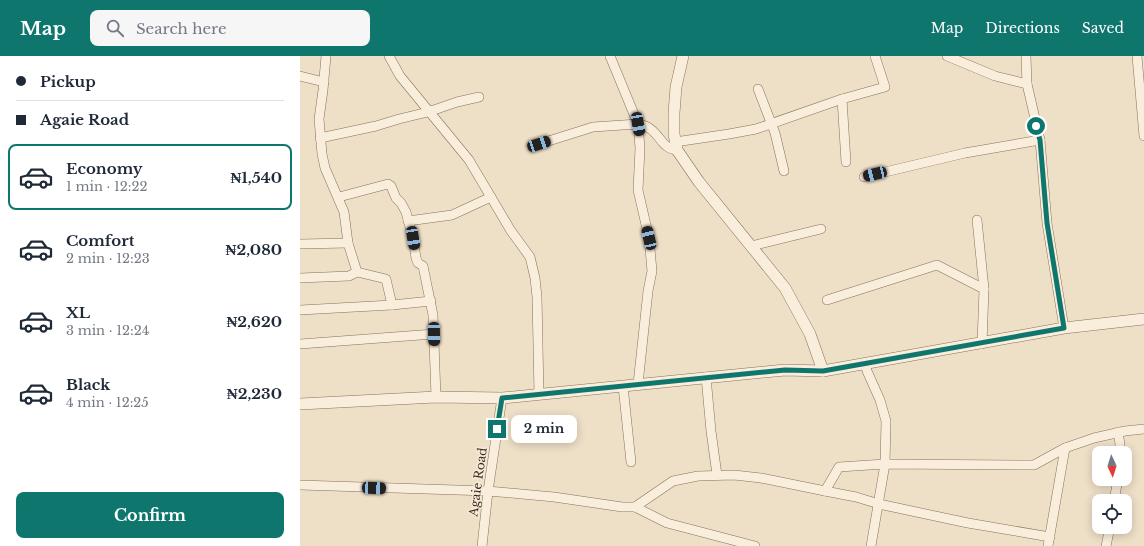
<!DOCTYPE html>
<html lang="en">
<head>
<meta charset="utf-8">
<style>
	body { margin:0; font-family:"Libre Baskerville",serif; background:#f6f6f7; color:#1f2937; height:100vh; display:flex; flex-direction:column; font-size:15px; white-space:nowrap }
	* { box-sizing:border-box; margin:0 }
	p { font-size:13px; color:#747a83 }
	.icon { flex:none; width:22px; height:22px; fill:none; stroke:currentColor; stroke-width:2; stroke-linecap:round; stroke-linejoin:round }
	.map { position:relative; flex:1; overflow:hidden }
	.sheet { display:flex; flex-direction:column; background:#fff; width:300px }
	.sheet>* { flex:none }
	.banner { display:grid; align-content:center; height:88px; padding:0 16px; background:#fff }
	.needle { width:26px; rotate:176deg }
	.tools { position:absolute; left:792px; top:390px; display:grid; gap:8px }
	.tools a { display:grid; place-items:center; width:40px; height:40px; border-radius:8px; background:#fff; box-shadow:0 2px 10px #0003; font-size:20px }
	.end { position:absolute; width:18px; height:18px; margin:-9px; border:5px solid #0f766e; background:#fff; box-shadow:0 0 0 2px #fff }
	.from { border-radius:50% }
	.bubble { position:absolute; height:28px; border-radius:8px; background:#fff; box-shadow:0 2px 10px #0003; font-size:13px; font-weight:700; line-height:28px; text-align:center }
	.car { position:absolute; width:12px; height:24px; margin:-12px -6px; border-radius:5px; box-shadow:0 0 3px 1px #0007; background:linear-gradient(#222 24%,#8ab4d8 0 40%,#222 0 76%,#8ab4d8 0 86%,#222 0) }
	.banner b { display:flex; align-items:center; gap:14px; height:38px; font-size:15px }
	.banner b+b { border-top:1px solid #e0e1e3 }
	.banner i { width:10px; height:10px; background:#1f2937 }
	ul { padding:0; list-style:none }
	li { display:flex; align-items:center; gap:12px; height:66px; margin:0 8px 6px; padding:0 8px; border:2px solid transparent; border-radius:8px }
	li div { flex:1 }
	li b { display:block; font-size:15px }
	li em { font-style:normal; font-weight:700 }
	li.on { border-color:#0f766e }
	li>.icon { width:36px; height:36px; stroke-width:1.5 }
	.cta { display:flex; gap:8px; margin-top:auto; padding:8px 16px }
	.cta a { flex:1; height:46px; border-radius:8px; background:#0f766e; color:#fff; font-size:16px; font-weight:700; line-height:46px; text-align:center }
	header { display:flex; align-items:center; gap:24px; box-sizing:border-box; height:56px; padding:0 20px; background:#0f766e; color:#fff }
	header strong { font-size:19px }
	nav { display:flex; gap:22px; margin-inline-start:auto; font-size:14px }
	.search { width:280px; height:36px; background:#f6f6f7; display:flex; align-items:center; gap:10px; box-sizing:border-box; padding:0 14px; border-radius:8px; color:#747a83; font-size:15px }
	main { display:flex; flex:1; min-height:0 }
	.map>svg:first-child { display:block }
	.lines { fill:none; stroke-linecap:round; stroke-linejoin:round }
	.minor-casing { stroke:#8a705c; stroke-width:10 }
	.tertiary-casing { stroke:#8a705c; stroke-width:12 }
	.minor { stroke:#f9eddb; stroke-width:9 }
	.tertiary { stroke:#f9eddb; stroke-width:11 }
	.route { stroke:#0f766e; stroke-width:5 }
	.labels { text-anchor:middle; stroke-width:3; stroke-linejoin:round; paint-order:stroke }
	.street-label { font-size:12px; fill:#3a2a20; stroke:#f6ead7 }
</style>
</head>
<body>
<header>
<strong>Map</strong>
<div class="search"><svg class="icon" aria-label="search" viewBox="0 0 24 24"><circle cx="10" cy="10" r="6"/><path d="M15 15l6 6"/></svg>Search here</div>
<nav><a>Map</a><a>Directions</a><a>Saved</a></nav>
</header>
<main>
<section class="sheet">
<div class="banner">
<b><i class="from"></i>Pickup</b>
<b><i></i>Agaie Road</b>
</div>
<ul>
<li class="on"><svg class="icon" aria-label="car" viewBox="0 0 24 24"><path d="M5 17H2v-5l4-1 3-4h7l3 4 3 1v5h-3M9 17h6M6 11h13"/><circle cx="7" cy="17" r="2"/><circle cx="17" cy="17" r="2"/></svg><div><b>Economy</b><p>1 min · 12:22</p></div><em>₦1,540</em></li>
<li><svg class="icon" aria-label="car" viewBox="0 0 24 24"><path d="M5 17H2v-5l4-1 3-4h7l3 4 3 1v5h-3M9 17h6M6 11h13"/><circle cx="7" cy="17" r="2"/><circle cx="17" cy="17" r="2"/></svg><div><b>Comfort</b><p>2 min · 12:23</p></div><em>₦2,080</em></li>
<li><svg class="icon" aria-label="car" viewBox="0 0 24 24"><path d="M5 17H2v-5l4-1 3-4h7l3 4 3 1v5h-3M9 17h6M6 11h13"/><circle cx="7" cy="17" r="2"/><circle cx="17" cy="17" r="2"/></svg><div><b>XL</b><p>3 min · 12:24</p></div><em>₦2,620</em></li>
<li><svg class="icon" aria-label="car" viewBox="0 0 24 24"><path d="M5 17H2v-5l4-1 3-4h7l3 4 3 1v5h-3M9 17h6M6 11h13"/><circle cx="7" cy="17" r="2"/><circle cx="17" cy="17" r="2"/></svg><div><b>Black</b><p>4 min · 12:25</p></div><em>₦2,230</em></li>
</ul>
<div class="cta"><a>Confirm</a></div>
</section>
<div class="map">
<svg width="844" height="490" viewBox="0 0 844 490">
	<rect width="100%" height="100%" fill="#eedfc7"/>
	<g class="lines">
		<g class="minor-casing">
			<g id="minor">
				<polyline points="26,0 23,34 19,63 22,98 25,112 44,156 48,187 57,216 86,223 92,249"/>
				<polyline points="89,0 100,20 169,104 211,175 230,201 235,222 237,241 239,338"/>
				<polyline points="310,0 338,68 340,92 338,134 349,182 352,215 348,235 338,328"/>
				<polyline points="647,0 695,20 727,28"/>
				<polyline points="726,0 727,28 740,84 747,167 764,272"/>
				<polyline points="837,0 844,80"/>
				<polyline points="0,20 24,26"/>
				<polyline points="458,33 475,77 484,115"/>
				<polyline points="542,43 546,106"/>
				<polyline points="20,82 76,70 99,63 128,56 157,46 179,41"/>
				<polyline points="375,86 429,78 456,73 542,43 585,31 575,0"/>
				<path d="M239 88 293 71 338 68C360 71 359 93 377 94"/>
				<polyline points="564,121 665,97 740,84"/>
				<polyline points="39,141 88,128 91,130 96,142 101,147 106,156 113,182 116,202 118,207 123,210 133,259 136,341"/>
				<polyline points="677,164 684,233"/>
				<polyline points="108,165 152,159 191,141"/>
				<polyline points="0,188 48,187"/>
				<polyline points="451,190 521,173"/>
				<polyline points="0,222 49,220 57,216"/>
				<polyline points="527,244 637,209 684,233 682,288"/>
				<polyline points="0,254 92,249 131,245"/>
				<polyline points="0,288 134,278"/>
				<polyline points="565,307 567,315 580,344 586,365 585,408 571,490"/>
				<polyline points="406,321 411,375 417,419"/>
				<polyline points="323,330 331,406"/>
				<polyline points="818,376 820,388 819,397"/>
				<polyline points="0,429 188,435 254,441 322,451 335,451 367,467 455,490"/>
				<polyline points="525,435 539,411 585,408 734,409 765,392 794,382 825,375 844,373"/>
				<polyline points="814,445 818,423"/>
				<polyline points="335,451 373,425 398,420 434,419 461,422 525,435 556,441 579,448 668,467 750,481"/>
				<polyline points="182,490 188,435 202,342"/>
				<polyline points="748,490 765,392"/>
				<polyline points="806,490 810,471"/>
			</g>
		</g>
		<g class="tertiary-casing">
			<g id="tertiary">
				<polyline points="383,0 376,31 374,57 374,78 377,94 399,126 485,232 510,278 523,315"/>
				<polyline points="0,348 136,341 202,342 485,314 523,315 764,272 844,263"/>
			</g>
		</g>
		<use href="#minor" class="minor"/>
		<use href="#tertiary" class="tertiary"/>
	</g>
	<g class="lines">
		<polyline class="route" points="197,373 202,342 485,314 523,315 764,272 747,167 740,84 736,70"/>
	</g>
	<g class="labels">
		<g class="street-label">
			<text transform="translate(178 426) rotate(-82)" y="4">Agaie Road</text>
		</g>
	</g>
</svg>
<div class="tools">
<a><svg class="needle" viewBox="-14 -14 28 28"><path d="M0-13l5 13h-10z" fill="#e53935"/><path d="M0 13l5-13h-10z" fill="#747a83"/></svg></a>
<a><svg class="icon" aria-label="locate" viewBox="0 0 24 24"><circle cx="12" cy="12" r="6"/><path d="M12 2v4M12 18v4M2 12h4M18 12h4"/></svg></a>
</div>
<i class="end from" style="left:736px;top:70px"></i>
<i class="end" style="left:197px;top:373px"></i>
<div class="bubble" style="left:211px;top:359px;width:66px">2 min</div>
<i class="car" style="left:338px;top:68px;rotate:170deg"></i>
<i class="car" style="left:239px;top:88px;rotate:72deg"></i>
<i class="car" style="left:575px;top:118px;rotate:257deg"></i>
<i class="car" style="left:113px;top:182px;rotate:171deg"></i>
<i class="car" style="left:349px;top:182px;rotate:347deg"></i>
<i class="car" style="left:134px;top:278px;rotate:179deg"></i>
<i class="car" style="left:74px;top:432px;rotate:92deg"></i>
</div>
</main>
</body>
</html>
